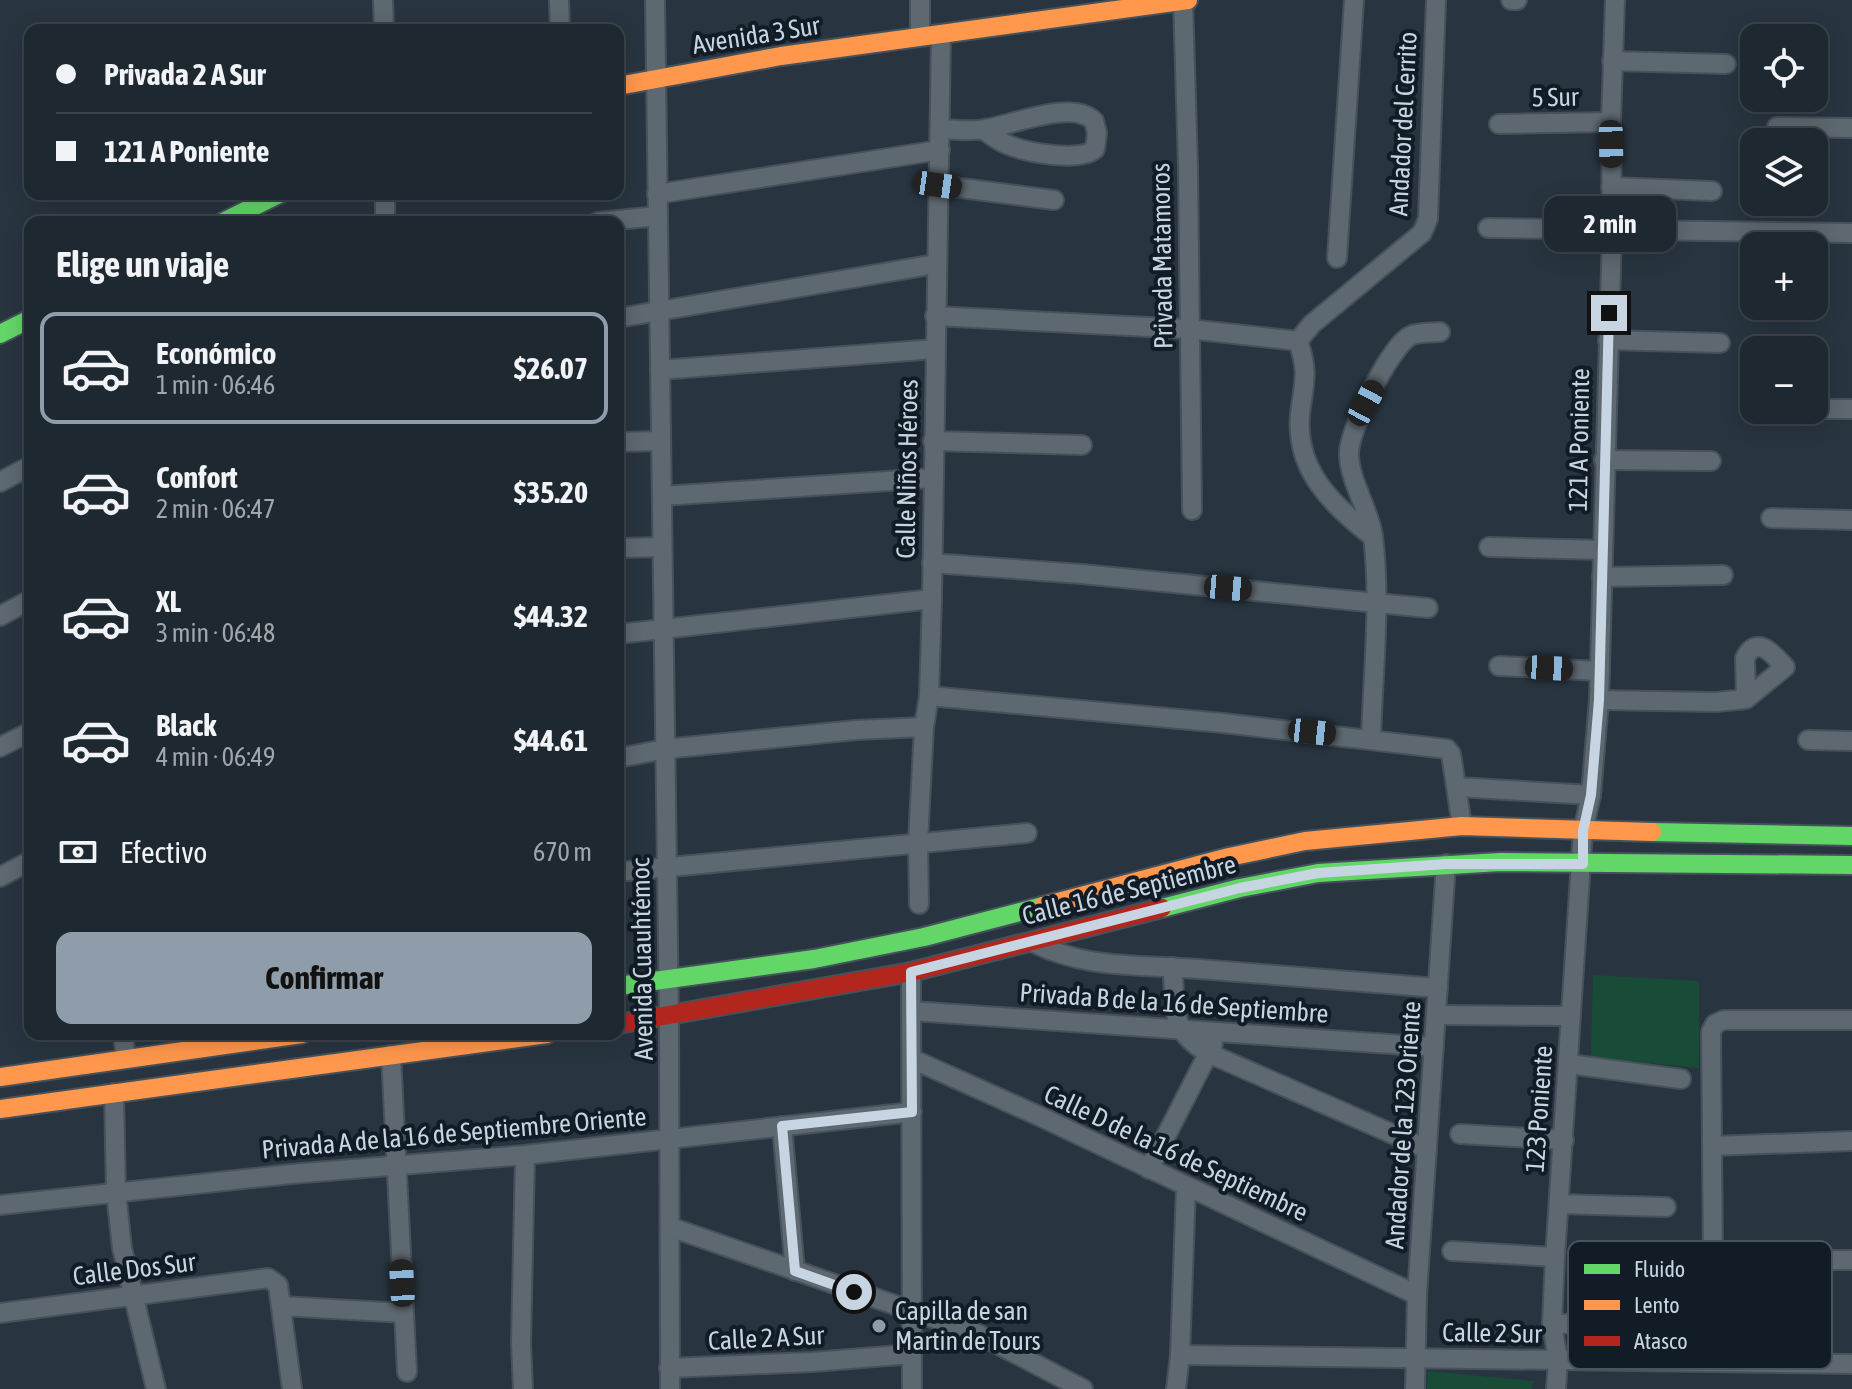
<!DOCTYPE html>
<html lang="es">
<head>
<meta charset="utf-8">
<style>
	body { margin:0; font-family:"Asap Condensed",sans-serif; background:#2b343c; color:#f1f3f6; height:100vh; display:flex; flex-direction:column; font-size:30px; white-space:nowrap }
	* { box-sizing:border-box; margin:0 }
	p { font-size:26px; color:#a1a6ab }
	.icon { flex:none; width:44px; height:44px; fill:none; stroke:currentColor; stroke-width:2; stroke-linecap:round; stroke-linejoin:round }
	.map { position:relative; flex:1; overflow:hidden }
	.panel { position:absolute; left:24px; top:216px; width:600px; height:824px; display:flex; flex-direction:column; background:#1e2830; border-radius:16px; box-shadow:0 4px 20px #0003,0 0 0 2px #3c444c }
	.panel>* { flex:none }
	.guide { position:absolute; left:24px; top:24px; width:600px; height:176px; border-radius:16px; box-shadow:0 4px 20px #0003,0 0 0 2px #3c444c; display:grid; align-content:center; height:176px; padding:0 32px; background:#1e2830 }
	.controls { position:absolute; left:1740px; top:24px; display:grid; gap:16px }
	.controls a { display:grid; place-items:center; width:88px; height:88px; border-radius:16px; background:#1e2830; box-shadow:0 4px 20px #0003,0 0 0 2px #3c444c; font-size:40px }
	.end { position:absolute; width:36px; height:36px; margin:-18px; border:10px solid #c7d5e3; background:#111; box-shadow:0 0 0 4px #111 }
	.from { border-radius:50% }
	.bubble { position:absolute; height:56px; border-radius:16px; background:#1e2830; box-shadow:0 4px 20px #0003,0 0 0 2px #3c444c; font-size:26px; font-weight:700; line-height:56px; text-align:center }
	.car { position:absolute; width:24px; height:48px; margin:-24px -12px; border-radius:10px; box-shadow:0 0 6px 2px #0007; background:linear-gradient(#222 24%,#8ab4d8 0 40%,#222 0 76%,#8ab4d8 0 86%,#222 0) }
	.guide b { display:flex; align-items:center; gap:28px; height:76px; font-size:30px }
	.guide b+b { border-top:2px solid #3c444c }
	.guide i { width:20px; height:20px; background:#f1f3f6 }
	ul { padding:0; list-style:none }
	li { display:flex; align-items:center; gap:24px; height:112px; margin:0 16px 12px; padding:0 16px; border:4px solid transparent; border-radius:16px }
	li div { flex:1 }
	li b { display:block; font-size:30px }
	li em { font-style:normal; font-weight:700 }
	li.current { border-color:#8f9daa }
	li>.icon { width:72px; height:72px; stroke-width:1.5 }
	h2 { padding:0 32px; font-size:36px; line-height:96px }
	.pay { display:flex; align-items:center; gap:20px; height:88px; padding:0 32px; font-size:30px }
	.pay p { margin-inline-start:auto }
	.action { display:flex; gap:16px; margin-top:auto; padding:16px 32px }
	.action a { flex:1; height:92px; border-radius:16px; background:#8f9daa; color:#111; font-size:32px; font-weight:700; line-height:92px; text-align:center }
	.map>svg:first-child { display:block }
	.green { fill:#194c36 }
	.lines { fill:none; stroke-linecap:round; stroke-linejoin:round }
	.street-casing { stroke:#45515b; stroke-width:22 }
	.fast-casing { stroke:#45515b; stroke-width:22 }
	.slow-casing { stroke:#45515b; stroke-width:22 }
	.jam-casing { stroke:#45515b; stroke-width:22 }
	.street { stroke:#5e6870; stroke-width:18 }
	.fast { stroke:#63d668; stroke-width:18 }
	.slow { stroke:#ff974d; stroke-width:18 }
	.jam { stroke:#b3261e; stroke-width:18 }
	.route { stroke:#c7d5e3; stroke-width:10 }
	.poi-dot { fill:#8f9daa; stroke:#121c26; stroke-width:3 }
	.labels { text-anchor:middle; stroke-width:8; stroke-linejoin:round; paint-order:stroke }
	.street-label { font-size:26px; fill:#c7d5e3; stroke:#121c26 }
	.poi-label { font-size:26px; fill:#c7d5e3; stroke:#121c26; text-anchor:start }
	.key { fill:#121c26; stroke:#48545f; stroke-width:2 }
	.key-label { font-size:22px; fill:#c7d5e3 }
</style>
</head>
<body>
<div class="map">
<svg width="1852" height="1389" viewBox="0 0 1852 1389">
	<rect width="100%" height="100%" fill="#283540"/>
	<g class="green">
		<polygon points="1593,975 1699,981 1699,1068 1591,1057"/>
		<polygon points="1428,1371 1533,1381 1532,1389 1427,1389"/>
	</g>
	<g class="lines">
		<g class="street-casing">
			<g id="street">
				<polyline points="383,0 384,30"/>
				<polyline points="559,0 560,30"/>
				<polyline points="655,0 669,1017 670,1389"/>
				<polyline points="1183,0 1188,167 1192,510"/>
				<polyline points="1511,0 1517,0"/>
				<polyline points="920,36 920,0"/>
				<polyline points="1612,61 1726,64"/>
				<polyline points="1499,124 1611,122"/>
				<polyline points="1777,127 1852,128"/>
				<path d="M941 129C955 129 971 132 985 129 1013 125 1072 99 1094 121L1097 133 1095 149C1080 163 1024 152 1006 144 998 141 991 135 984 130"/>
				<polyline points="938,185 1054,200"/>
				<polyline points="1611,187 1712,191"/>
				<polyline points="385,194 385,222"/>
				<polyline points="657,194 940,150"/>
				<polyline points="598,222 658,216"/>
				<polyline points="1488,228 1852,233"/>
				<polyline points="1337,258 1354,0"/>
				<polyline points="935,316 1189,329 1298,341"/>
				<polyline points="618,318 936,264"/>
				<polyline points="1608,340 1720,343"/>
				<polyline points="660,370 935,349"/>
				<polyline points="1814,409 1852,409"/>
				<polyline points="933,441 1082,445"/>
				<polyline points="618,442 661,441"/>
				<polyline points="1604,460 1711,461"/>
				<polyline points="0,482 30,466"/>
				<polyline points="662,496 933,478"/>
				<polyline points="1771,518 1852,520"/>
				<path d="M1373 537C1332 504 1295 471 1300 414 1304 382 1309 373 1298 341L1312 324 1422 233 1428 219 1436 0"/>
				<polyline points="1489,547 1603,550"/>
				<polyline points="618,548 662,547"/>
				<polyline points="932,563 1082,574 1428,608"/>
				<polyline points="1602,577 1723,575"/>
				<polyline points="0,616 30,600"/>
				<polyline points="618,634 932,599"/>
				<polyline points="1499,666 1600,671"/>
				<polyline points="929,696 1223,723 1447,749 1451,754 1462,826"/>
				<path d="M1599 700 1716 702 1746 699 1785 667C1773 654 1757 634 1745 658L1746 699"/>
				<path d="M1371 739C1373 672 1381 602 1373 536 1369 509 1349 480 1349 454 1348 431 1390 347 1410 336 1418 332 1432 333 1440 332"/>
				<polyline points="1808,740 1852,741"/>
				<polyline points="0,747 30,732"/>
				<polyline points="618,758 665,749 856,730 924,727"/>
				<polyline points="1457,787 1591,795"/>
				<polyline points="618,872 1027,833"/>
				<polyline points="0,877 30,861"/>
				<polyline points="919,904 918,842 924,727 929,696 932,599 941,34"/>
				<path d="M1032 942C1087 970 1140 964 1199 969 1279 975 1358 982 1438 988"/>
				<path d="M1172 967C1177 1009 1168 1030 1208 1053L1427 1149"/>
				<polyline points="911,972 912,1389"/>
				<polyline points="912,1011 1434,1047"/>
				<polyline points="1437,1015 1571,1016"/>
				<polyline points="1852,1020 1724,1020 1715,1024 1711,1032 1713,1261 1852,1260"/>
				<polyline points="123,1034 126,1059"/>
				<polyline points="391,1055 407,1372"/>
				<polyline points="912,1059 1039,1116 1417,1295"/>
				<polyline points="1569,1064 1681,1079"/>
				<polyline points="114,1093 116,1192 122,1248 156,1389"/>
				<polyline points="782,1126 795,1271"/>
				<polyline points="1460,1134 1564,1140"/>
				<polyline points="1712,1146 1852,1141"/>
				<polyline points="1149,1169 1213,1044"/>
				<polyline points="1559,1204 1666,1207"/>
				<polyline points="0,1205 291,1174 525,1155 912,1112"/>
				<polyline points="670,1227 976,1333 1083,1389"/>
				<polyline points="1452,1251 1555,1257"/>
				<polyline points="1689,1289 1689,1360"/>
				<polyline points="281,1306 404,1313"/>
				<polyline points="0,1313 268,1278 278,1285 292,1389"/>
				<polyline points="1552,1324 1689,1322"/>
				<polyline points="1180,1355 1852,1364"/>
				<polyline points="669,1368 813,1362 912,1354"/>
				<polyline points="523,1389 521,1343 525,1155"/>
				<polyline points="1176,1389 1180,1355 1186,1187"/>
				<polyline points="1415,1389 1417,1295 1446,864"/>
				<polyline points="1556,1389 1558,1360 1552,1324 1555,1257 1583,831 1591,795 1599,700 1612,231 1611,122 1615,0"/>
			</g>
		</g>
		<g class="fast-casing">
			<g id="fast">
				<polyline points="223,222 279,194"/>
				<polyline points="0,334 30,319"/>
				<polyline points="1652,832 1852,836"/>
				<polyline points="1162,908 1240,888 1318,873 1500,862 1852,865"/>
				<polyline points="618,986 814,959 924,937 1043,906"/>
			</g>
		</g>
		<g class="slow-casing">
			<g id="slow">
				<polyline points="618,86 781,56 1188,0"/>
				<polyline points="1043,906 1229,857 1305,841 1462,826 1652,832"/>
				<polyline points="0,1077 302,1034"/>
				<polyline points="0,1109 547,1034"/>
			</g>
		</g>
		<g class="jam-casing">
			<polyline id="jam" points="618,1024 911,972 1162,908"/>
		</g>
		<use href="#street" class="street"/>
		<use href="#fast" class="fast"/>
		<use href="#slow" class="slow"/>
		<use href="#jam" class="jam"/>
	</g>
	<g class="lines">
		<polyline class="route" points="854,1292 795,1271 782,1126 912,1112 911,972 1240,888 1318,873 1446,864 1583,864 1583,831 1591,795 1599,700 1609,313"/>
	</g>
	<circle class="poi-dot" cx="879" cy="1326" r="8"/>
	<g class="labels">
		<g class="street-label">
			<text transform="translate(756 35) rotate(-9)" y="9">Avenida 3 Sur</text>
			<text transform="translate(1555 97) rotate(-1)" y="9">5 Sur</text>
			<text transform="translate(1403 124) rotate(-87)" y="9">Andador del Cerrito</text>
			<text transform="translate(1162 256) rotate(-91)" y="9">Privada Matamoros</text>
			<text transform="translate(1579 440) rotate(-89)" y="9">121 A Poniente</text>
			<text transform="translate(907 469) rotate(-89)" y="9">Calle Niños Héroes</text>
			<text transform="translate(1129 890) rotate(-14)" y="9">Calle 16 de Septiembre</text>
			<text transform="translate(642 959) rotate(-91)" y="9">Avenida Cuauhtémoc</text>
			<text transform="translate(1174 1003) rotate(4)" y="9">Privada B de la 16 de Septiembre</text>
			<text transform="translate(1539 1109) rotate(-86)" y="9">123 Poniente</text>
			<text transform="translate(1403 1125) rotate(-86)" y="9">Andador de la 123 Oriente</text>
			<text transform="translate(454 1133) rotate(-5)" y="9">Privada A de la 16 de Septiembre Oriente</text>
			<text transform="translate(1176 1153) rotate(25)" y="9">Calle D de la 16 de Septiembre</text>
			<text transform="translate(134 1269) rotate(-7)" y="9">Calle Dos Sur</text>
			<text transform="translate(1492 1333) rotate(1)" y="9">Calle 2 Sur</text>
			<text transform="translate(766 1338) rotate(-3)" y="9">Calle 2 A Sur</text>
		</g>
		<g class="poi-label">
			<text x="895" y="1320">Capilla de san<tspan x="895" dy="30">Martin de Tours</tspan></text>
		</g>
	</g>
	<rect x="1568" y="1241" width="264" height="128" rx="12" class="key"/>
	<rect x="1584" y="1264" width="36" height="10" fill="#63d668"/>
	<rect x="1584" y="1300" width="36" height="10" fill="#ff974d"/>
	<rect x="1584" y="1336" width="36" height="10" fill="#b3261e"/>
	<g class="key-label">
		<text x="1634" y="1277">Fluido</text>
		<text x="1634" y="1313">Lento</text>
		<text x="1634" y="1349">Atasco</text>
	</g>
</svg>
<div class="controls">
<a><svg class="icon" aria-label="locate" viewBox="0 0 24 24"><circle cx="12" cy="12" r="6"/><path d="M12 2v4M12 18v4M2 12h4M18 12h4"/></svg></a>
<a><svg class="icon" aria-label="layers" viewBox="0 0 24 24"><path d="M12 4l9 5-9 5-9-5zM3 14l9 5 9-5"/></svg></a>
<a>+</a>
<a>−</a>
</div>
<i class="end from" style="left:854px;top:1292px"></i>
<i class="end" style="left:1609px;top:313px"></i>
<div class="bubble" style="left:1544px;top:196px;width:132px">2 min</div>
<i class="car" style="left:1611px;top:144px;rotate:179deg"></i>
<i class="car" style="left:938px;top:185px;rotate:98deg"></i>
<i class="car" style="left:1366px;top:403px;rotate:28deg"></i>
<i class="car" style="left:1228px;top:588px;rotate:95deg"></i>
<i class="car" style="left:1549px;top:668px;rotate:93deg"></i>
<i class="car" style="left:1312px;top:732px;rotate:96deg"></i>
<i class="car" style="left:402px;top:1283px;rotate:357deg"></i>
<div class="guide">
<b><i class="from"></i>Privada 2 A Sur</b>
<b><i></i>121 A Poniente</b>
</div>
<section class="panel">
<h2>Elige un viaje</h2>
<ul>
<li class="current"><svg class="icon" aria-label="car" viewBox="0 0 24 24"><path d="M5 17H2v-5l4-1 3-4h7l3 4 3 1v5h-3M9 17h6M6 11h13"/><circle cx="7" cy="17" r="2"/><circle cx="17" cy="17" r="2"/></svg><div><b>Económico</b><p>1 min · 06:46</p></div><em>$26.07</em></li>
<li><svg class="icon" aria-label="car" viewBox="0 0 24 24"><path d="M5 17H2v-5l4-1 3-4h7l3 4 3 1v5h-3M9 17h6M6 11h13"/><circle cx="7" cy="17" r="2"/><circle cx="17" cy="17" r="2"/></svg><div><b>Confort</b><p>2 min · 06:47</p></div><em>$35.20</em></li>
<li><svg class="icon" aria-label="car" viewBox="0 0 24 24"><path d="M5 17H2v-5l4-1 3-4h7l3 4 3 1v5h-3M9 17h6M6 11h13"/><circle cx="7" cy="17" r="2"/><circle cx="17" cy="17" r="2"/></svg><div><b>XL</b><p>3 min · 06:48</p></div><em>$44.32</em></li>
<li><svg class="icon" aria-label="car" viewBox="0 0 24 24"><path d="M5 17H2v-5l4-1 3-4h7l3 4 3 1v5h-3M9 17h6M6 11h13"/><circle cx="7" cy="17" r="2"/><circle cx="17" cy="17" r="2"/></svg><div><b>Black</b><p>4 min · 06:49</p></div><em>$44.61</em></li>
</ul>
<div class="pay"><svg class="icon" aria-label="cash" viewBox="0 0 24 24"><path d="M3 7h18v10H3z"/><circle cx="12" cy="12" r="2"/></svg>Efectivo<p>670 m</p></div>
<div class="action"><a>Confirmar</a></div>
</section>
</div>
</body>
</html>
